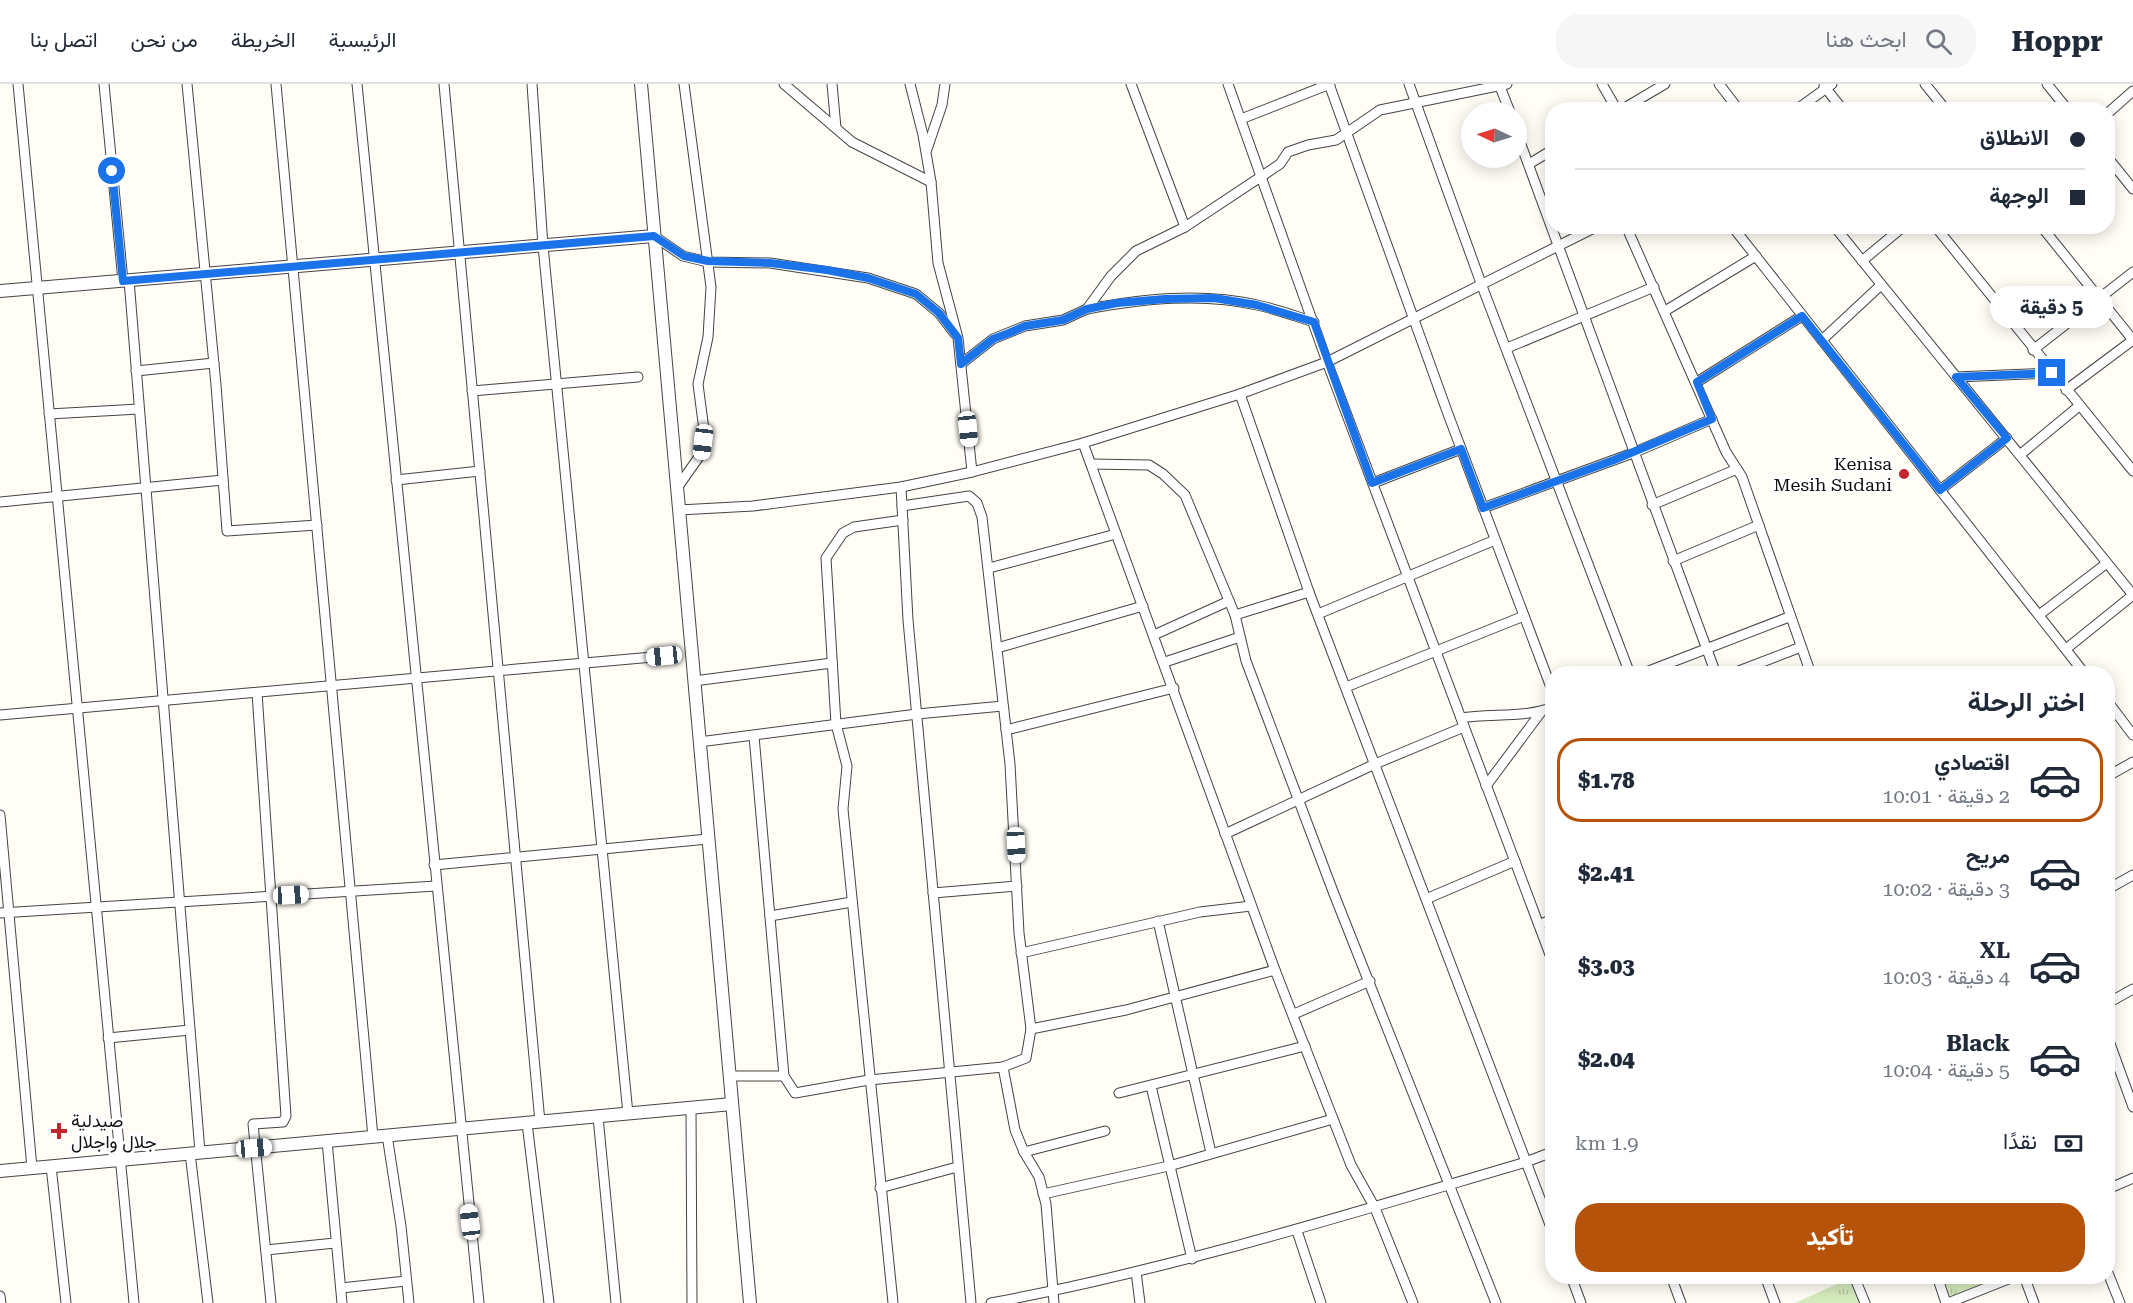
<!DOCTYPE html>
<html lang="ar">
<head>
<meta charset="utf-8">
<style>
	body { margin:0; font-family:"Roboto Serif",Vazirmatn,serif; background:#f6f6f7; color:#1f2937; direction:rtl; height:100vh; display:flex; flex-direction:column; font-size:22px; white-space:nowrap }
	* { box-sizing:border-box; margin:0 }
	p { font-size:20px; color:#747a83 }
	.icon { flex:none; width:33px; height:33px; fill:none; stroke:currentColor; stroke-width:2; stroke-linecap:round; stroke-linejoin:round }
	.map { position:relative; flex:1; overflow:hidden; direction:ltr }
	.details { position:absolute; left:1545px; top:582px; width:570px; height:618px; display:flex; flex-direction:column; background:#fff; border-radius:24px; box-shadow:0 3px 15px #0003; direction:rtl }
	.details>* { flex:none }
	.banner { position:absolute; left:1545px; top:18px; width:570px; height:132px; border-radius:24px; box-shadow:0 3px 15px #0003; direction:rtl; display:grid; align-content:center; height:132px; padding:0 30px; background:#fff }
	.needle { width:39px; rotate:274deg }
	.controls { position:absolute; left:1461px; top:18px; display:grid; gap:12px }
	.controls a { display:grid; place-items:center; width:66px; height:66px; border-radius:50%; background:#fff; box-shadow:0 3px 15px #0003; font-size:30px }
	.end { position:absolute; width:27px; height:27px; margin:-14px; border:8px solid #1a73e8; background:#fff; box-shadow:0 0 0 3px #fff }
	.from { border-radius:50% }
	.bubble { position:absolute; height:42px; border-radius:21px; background:#fff; box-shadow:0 3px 15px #0003; font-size:20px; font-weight:800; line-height:42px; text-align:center; direction:rtl }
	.car { position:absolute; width:18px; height:36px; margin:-18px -9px; border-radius:8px; box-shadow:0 0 4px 2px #0007; background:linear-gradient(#fff 24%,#345 0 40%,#fff 0 76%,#345 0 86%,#fff 0) }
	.banner b { display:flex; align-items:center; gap:21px; height:57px; font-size:22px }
	.banner b+b { border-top:2px solid #e0e1e3 }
	.banner i { width:15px; height:15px; background:#1f2937 }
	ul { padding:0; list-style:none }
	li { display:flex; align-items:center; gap:18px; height:84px; margin:0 12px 9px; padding:0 18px; border:3px solid transparent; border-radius:24px }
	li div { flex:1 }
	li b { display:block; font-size:22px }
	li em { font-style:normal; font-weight:800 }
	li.on { border-color:#b45309 }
	li>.icon { width:54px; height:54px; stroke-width:1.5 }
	h2 { padding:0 30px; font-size:27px; line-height:72px }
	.pay { display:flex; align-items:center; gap:15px; height:66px; padding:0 30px; font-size:22px }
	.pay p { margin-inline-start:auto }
	.action { display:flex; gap:12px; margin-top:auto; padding:12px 30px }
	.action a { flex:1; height:69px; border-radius:24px; background:#b45309; color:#fff; font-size:24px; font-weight:800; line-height:69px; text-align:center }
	header { display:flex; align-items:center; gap:36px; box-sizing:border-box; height:84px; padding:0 30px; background:#fff; border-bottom:2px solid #e0e1e3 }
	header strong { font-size:28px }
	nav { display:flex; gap:33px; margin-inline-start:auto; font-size:21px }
	.search { width:420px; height:54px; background:#f6f6f7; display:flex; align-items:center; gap:15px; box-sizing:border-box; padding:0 21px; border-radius:24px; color:#747a83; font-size:22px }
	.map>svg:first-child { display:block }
	.grass { fill:url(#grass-tufts) }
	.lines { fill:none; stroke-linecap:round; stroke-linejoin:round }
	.minor-casing { stroke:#444; stroke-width:11 }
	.tertiary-casing { stroke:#444; stroke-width:14 }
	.minor { stroke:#fff; stroke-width:9 }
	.tertiary { stroke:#fff; stroke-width:12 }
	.route { stroke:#1a73e8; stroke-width:8 }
	.poi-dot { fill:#c4262e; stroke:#fff; stroke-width:2 }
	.labels { text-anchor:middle; stroke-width:6; stroke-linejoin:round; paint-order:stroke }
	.poi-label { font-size:18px; fill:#111; stroke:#fff; text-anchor:end }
</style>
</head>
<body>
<header>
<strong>Hoppr</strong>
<div class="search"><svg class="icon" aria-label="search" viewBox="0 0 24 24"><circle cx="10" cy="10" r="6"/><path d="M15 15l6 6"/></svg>ابحث هنا</div>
<nav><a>الرئيسية</a><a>الخريطة</a><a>من نحن</a><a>اتصل بنا</a></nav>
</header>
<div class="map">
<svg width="2133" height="1219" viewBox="0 0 2133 1219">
	<defs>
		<pattern id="grass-tufts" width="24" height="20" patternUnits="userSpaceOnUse" patternTransform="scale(1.5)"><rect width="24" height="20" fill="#d5ebbd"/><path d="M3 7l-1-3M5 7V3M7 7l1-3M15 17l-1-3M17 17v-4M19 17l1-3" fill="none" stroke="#b6c8a1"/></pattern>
	</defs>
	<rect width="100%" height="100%" fill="#fffdf5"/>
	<g class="grass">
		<polygon points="1943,1192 2002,1192 2002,1193 1950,1213"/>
		<polygon points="1850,1194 1861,1219 1795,1219"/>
	</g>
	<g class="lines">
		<g class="minor-casing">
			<g id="minor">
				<polyline points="18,0 134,1219"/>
				<polyline points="104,0 123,197"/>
				<polyline points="187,0 216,301 227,447 317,441"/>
				<polyline points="276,0 373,1053"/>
				<polyline points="357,0 479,1219"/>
				<polyline points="444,0 540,1038"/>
				<polyline points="532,0 543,162 628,1030"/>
				<polyline points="784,0 852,58 931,98"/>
				<polyline points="832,0 836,44"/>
				<polyline points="910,0 923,51 931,98 938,179 958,254 972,388"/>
				<polyline points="1131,0 1185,143"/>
				<polyline points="1228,0 1327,278 1552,876"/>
				<polyline points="1329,0 1448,330 1552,606"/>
				<polyline points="1409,0 1482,202 1630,590"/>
				<polyline points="1499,0 1510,28"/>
				<polyline points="1602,0 1617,26"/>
				<polyline points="1719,0 1739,26"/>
				<polyline points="1925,0 1946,26"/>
				<polyline points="2047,0 2068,26"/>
				<polyline points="1824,2 1843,26"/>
				<polyline points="1621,26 1665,0"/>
				<polyline points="1796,26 1832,0"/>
				<polyline points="2108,29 2133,7"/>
				<polyline points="1241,35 1330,0"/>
				<polyline points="1516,47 1716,590"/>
				<polyline points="927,65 942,21 945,0"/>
				<polyline points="2108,74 2133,105"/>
				<polyline points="1529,80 1552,66"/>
				<polyline points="1626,142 1726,368 1742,393 1811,590"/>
				<polyline points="1732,142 2085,590"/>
				<polyline points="1834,142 2133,511"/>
				<polyline points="1935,142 2133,387"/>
				<polyline points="2041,142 2133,256"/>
				<polyline points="654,152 683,172 708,178 770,179 868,194 916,210 939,229 955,250"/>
				<polyline points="1862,177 1904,142"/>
				<polyline points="129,196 200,1068"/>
				<path d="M1087 225C1142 215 1201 208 1257 221 1276 225 1295 232 1314 238"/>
				<polyline points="1665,227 1756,172"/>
				<polyline points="1822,256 1881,201"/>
				<polyline points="1507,264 1654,203"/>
				<polyline points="2033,266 2133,188"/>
				<polyline points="961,280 993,255 1025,242 1063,236 1087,225 1111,192 1136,167 1185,143 1280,80 1288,68 1308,61 1336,56 1380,26 1507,0"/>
				<polyline points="136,287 214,279"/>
				<polyline points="1956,293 2052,289"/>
				<polyline points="1697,298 1802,232"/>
				<polyline points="2066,306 2133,256"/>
				<polyline points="472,307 638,293"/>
				<polyline points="1240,310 1309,508 1552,1146"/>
				<polyline points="49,330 139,325"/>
				<polyline points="1083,359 1275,886 1351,1081 1375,1124 1413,1219"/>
				<polyline points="2021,370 2079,322"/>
				<polyline points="1091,380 1149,381 1163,390 1185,411 1235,531 1246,577 1334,810 1496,1219"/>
				<polyline points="396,396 480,387"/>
				<polyline points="1373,399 1461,365"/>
				<polyline points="901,403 908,536 971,1219"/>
				<polyline points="677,404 701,370 704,346 698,300 708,253 711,203 684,0"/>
				<polyline points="1940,406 2007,354"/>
				<polyline points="0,418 223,396"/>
				<polyline points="1652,421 1737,385"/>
				<polyline points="902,422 969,412 977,419 982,433 1010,680 1019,849 1031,945 1026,974 1003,983 1015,1046 1024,1068 1039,1093 1046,1120 1054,1219"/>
				<polyline points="1483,424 1633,369 1712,335"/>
				<polyline points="679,426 753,422 901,403 972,388 1083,359 1240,310 1327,278 1598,142"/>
				<polyline points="1673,477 1759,441"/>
				<polyline points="989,484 1116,450"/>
				<polyline points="1318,530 1495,456"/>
				<polyline points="1235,531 1309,508"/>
				<polyline points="2039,531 2107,479"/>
				<polyline points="1154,551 1229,517"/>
				<polyline points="997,564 1143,522"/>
				<polyline points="2066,565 2133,511"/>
				<polyline points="1165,578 1240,553"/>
				<polyline points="1641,590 1789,533"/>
				<polyline points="1731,590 1801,563"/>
				<polyline points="694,597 832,579"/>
				<polyline points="1346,603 1524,532"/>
				<polyline points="257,609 286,1032 283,1038 253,1040 271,1219"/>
				<polyline points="2108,618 2133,651"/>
				<polyline points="0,631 664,572"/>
				<path d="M1461 634C1488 629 1529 634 1552 623"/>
				<polyline points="1006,646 1174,604"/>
				<polyline points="754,652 784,992 795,1009 869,996 1003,983"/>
				<polyline points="699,658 917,630 1003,622"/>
				<polyline points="2108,692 2133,678"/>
				<polyline points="1486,702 1541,628"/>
				<polyline points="0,731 32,1084"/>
				<polyline points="1225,750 1375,680 1464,643"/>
				<polyline points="434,781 708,755"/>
				<polyline points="2108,805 2133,791"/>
				<polyline points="933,809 1017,802"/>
				<polyline points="1426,815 1515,777"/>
				<polyline points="0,829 436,802"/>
				<polyline points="770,832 852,818"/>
				<polyline points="1158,837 1211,1069"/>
				<polyline points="1539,841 1552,835"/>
				<polyline points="1021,869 1200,828 1251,822"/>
				<polyline points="2108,919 2133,905"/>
				<polyline points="1294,930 1370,897"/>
				<polyline points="1031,945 1126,926 1275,886"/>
				<polyline points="108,954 190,946"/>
				<polyline points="2108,954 2133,1023"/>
				<polyline points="729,992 784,992"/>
				<polyline points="1151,1002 1192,1175"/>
				<polyline points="1119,1009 1305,962"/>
				<polyline points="691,1024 692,1219"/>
				<polyline points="598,1033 616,1219"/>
				<polyline points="527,1039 549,1219"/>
				<polyline points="387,1051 401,1142 409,1219"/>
				<polyline points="327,1057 342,1219"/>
				<polyline points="1024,1068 1105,1047"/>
				<polyline points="190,1069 208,1219"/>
				<polyline points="51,1082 66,1219"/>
				<polyline points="880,1104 957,1083"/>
				<polyline points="2108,1105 2133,1094"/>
				<polyline points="1043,1110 1169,1082 1333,1035"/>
				<polyline points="1297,1147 1321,1219"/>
				<polyline points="266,1166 335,1159"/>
				<polyline points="1136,1188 1140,1219"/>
				<polyline points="2108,1189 2120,1219"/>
				<polyline points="1571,1192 1581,1219"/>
				<polyline points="1671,1192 1681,1219"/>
				<polyline points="1765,1192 1775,1219"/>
				<polyline points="1854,1192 1865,1219"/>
				<polyline points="1937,1192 1946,1219"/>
				<polyline points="2024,1192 2034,1219"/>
				<polyline points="341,1204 406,1197"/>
				<polyline points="0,1212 1,1219"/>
				<polyline points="893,1219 843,725 847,682 836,640 826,474 843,449 854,443 903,436"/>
				<path d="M991 1219C1173 1185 1349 1130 1526 1078L1552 1068"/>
				<polyline points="1948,1219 2016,1192"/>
			</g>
		</g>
		<g class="tertiary-casing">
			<g id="tertiary">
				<polyline points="641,0 750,1219"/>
				<polyline points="0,207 654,152"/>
				<polyline points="0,1087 732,1020"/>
			</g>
		</g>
		<use href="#minor" class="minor"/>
		<use href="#tertiary" class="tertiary"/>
	</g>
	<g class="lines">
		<polyline class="route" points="112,87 123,197 654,152 684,172 708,177 770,179 827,186 868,194 916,210 939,229 958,254 961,280 993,255 1009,249 1025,242 1063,236 1087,225 1117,219 1165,215 1214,214 1257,221 1314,238 1372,399 1461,365 1483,424 1614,376 1712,335 1697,298 1802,232 1940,406 2007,354 1956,293 2052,289"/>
	</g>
	<g class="poi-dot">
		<circle cx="1904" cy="390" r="6"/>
		<path d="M56 1038h6v6h6v6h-6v6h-6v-6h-6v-6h6z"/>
	</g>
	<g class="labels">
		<g class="poi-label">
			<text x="1892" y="386">Kenisa<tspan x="1892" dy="21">Mesih Sudani</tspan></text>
			<text x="71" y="1043" text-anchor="start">صيدلية<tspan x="71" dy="21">جلال واجلال</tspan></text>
		</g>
	</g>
</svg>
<div class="controls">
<a><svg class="needle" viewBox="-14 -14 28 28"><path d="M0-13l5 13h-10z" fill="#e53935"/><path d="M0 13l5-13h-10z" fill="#747a83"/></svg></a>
</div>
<i class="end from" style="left:112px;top:87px"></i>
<i class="end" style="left:2052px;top:289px"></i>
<div class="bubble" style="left:1990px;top:202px;width:123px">5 دقيقة</div>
<i class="car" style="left:968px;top:345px;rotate:174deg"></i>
<i class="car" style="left:703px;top:358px;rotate:187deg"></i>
<i class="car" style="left:664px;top:572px;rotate:264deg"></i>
<i class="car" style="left:1016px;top:761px;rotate:177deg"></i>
<i class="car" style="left:291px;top:811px;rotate:87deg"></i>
<i class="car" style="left:254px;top:1064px;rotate:85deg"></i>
<i class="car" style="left:470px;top:1138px;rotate:353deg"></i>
<div class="banner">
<b><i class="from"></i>الانطلاق</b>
<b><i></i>الوجهة</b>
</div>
<section class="details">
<h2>اختر الرحلة</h2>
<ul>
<li class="on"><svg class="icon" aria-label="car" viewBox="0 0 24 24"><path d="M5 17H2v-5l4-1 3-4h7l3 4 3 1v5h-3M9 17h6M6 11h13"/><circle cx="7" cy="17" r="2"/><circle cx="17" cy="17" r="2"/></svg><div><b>اقتصادي</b><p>2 دقيقة · 10:01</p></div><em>$1.78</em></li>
<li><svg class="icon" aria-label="car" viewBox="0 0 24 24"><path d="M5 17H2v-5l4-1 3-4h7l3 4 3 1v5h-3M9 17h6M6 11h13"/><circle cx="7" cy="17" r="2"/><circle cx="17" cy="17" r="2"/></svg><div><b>مريح</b><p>3 دقيقة · 10:02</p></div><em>$2.41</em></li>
<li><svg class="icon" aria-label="car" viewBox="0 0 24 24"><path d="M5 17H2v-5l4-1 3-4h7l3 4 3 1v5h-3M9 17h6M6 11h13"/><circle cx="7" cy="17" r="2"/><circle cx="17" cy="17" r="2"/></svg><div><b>XL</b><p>4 دقيقة · 10:03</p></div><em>$3.03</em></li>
<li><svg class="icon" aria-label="car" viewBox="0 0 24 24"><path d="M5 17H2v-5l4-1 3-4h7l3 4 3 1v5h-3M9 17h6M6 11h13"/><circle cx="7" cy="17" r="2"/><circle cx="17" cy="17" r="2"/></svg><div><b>Black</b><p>5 دقيقة · 10:04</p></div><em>$2.04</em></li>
</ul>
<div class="pay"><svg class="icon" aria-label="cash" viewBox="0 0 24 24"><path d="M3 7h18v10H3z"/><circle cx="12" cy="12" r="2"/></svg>نقدًا<p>1.9 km</p></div>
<div class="action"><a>تأكيد</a></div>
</section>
</div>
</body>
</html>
